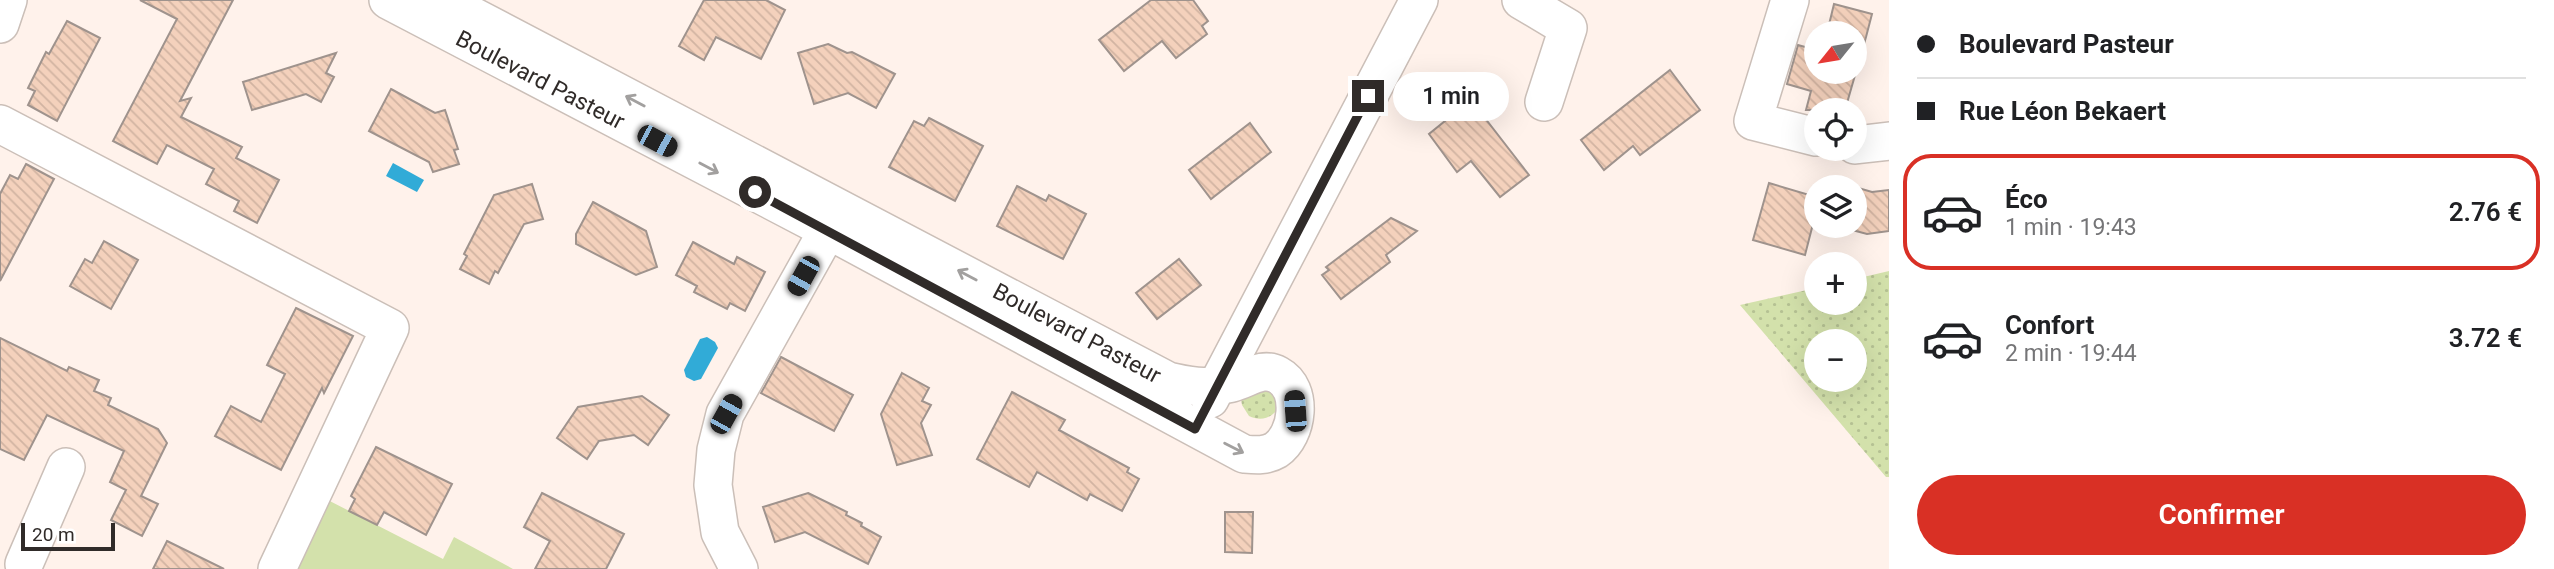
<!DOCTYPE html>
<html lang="fr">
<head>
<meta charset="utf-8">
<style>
	body { margin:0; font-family:Roboto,sans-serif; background:#f6f6f6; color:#202124; height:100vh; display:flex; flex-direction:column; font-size:26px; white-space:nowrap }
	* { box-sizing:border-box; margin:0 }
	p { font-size:23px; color:#757577 }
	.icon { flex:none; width:38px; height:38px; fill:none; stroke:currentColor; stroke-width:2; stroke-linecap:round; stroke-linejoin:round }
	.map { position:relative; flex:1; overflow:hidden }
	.drawer { display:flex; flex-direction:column; background:#fff; width:665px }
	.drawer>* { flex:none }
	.banner { display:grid; align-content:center; height:154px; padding:0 28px; background:#fff }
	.needle { width:46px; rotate:240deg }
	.buttons { position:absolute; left:1804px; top:21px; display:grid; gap:14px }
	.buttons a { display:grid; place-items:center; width:63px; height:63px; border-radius:50%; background:#fff; box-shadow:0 7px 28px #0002; font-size:35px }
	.scale { position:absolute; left:21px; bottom:18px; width:94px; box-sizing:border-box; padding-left:7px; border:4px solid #302b29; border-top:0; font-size:19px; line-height:24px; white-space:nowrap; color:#302b29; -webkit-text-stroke:5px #fff; paint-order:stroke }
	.end { position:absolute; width:32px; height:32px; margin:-16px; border:9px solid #302b29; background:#fff; box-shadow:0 0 0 4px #fff }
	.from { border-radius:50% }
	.bubble { position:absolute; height:49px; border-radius:24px; background:#fff; box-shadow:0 7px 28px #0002; font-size:23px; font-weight:600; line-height:49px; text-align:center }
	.car { position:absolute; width:21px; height:42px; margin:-21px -10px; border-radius:9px; box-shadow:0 0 5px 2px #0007; background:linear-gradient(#222 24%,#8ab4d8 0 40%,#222 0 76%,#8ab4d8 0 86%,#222 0) }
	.banner b { display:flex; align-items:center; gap:24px; height:66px; font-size:26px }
	.banner b+b { border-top:2px solid #e0e0e0 }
	.banner i { width:18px; height:18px; background:#202124 }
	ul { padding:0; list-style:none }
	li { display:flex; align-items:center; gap:21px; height:116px; margin:0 14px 10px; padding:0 14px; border:4px solid transparent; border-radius:28px }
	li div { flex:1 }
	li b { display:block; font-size:26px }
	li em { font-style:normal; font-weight:600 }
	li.active { border-color:#d93025 }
	li>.icon { width:63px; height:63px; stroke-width:1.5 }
	.action { display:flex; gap:14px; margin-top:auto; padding:14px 28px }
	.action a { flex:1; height:80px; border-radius:42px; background:#d93025; color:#fff; font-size:28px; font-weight:600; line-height:80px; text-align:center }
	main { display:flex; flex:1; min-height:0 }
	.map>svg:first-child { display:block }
	.grass { fill:url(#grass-dots); fill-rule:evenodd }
	.park { fill:#d3e1ab }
	.water { fill:#31abd7 }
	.building { fill:url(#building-back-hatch); stroke:#9f938d; stroke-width:2 }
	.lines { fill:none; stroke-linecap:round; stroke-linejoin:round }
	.minor-casing { stroke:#cbbfb8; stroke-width:40 }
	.minor { stroke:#fff; stroke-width:37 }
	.oneway { stroke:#a2a09f }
	.route { stroke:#302b29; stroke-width:9 }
	.labels { text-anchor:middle; stroke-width:6; stroke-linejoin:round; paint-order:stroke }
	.street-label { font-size:23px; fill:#302b29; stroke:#fff }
</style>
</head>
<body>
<main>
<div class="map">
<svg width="1889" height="569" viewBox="0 0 1889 569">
	<defs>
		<pattern id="grass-dots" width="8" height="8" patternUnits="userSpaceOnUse" patternTransform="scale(1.75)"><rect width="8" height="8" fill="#d3e1ab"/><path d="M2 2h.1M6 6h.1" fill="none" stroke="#b5c193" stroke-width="1.8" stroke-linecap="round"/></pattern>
		<pattern id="building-back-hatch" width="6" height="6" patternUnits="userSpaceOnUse" patternTransform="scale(1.75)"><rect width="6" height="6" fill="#f4d1bc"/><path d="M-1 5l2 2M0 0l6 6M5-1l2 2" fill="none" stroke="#d2b4a2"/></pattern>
	</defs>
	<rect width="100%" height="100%" fill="#fff2eb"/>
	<g class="grass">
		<path d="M1889 271V477H1886L1740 305 1816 288V303H1855V279ZM1855 341V380H1816V341Z"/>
		<path d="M1273 386 1278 409C1270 419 1260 421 1249 416L1242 405 1241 399Z"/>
	</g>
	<polygon class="park" points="320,496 443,559 454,537 513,569 286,569"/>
	<g class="water">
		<polygon points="393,163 424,180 417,192 386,176"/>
		<polygon points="707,337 715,342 718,348 701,379 694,381 686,377 684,370 700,339"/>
	</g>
	<g class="building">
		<polygon points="140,0 233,0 180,101 191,98 181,117 242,147 236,158 279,180 257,223 234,211 239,201 206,184 214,169 167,145 157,164 113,141 177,19"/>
		<polygon points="704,0 766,0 785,10 761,59 716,37 704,60 679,46"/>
		<polygon points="1151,0 1193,0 1208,21 1202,26 1207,34 1176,58 1162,41 1124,71 1099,40"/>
		<polygon points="1834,4 1872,14 1866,37 1845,110 1806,110 1811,91 1787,84 1798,45 1816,50 1816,72 1855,72 1855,33 1827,33"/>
		<polygon points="67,21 100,38 57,121 28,105 35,91 28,88 46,52 49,54"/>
		<polygon points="828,44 847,53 852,52 895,74 876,108 848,93 814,104 798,53"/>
		<polygon points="336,53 326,73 334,77 321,102 306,94 252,110 243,82"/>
		<polygon points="1670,70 1700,110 1640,155 1633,146 1604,170 1581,140"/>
		<polygon points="391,89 435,113 445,110 458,149 454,150 459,164 433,172 429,162 369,131"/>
		<polygon points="1471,100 1529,175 1500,197 1471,161 1457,172 1429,134"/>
		<polygon points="929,118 983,146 955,201 889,167 914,121 924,126"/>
		<polygon points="1250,123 1271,152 1211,199 1189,170"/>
		<polygon points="26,164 54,179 0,281 0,194 10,175 18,179"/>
		<polygon points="1769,183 1816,197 1816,212 1805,255 1753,240"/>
		<polygon points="532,184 543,219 524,224 498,273 495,271 489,284 460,269 467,256 464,254 494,195"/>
		<polygon points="1848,185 1872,192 1889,190 1889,231 1867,234 1837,226 1855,226 1855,187 1848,187"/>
		<polygon points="1017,186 1046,201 1049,195 1086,214 1063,259 997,226"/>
		<polygon points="593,202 646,231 657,267 636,275 576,244 576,234"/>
		<polygon points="1391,218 1417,231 1386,255 1390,262 1341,299 1322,275 1329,270 1326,267"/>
		<polygon points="104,241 138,260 111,309 70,286 85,259 92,263"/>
		<polygon points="693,242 734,264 737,257 765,272 745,311 730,303 727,309 694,292 697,286 676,275"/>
		<polygon points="1179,259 1201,285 1157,319 1136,293"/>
		<polygon points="296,308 353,336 324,393 322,388 281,470 215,436 231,406 261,422 285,374 267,365"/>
		<polygon points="0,338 67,371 69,367 99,380 94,391 111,398 108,405 158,429 167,443 141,496 158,504 142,536 111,520 126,490 110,482 124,451 47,415 24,460 0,449"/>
		<polygon points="781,357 853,395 834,431 761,393"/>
		<polygon points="902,373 929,388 922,401 931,405 921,423 932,455 897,465 881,414"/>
		<polygon points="1012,392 1065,420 1059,430 1129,468 1127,472 1139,479 1122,511 1090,494 1087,500 1037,472 1029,487 977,459"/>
		<polygon points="642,396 669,415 648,445 634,435 599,441 587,459 557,438 578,407"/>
		<polygon points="376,447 452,484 426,535 384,512 377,525 349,511 355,499 351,496"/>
		<polygon points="542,493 624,534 606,569 535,569 550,541 524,527"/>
		<polygon points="808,493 847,512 846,515 862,523 861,526 881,537 868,564 805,532 775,542 763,507"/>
		<polygon points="1225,512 1253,512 1252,553 1225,552"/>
		<polygon points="167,541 224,569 153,569"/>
	</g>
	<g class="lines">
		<g class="minor-casing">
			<g id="minor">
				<path id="s1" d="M388 0 828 230 1244 454C1256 455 1266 456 1276 450 1298 435 1304 389 1278 375 1262 366 1248 379 1232 383 1226 385 1218 385 1211 386 1196 388 1182 384 1168 381L442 0"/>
				<polyline points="1521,0 1568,28 1544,102"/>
				<polyline points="1790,0 1753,121 1816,137"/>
				<polyline points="0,24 8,0"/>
				<polyline points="0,124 390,328 277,569"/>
				<polyline points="1855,145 1889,141"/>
				<polyline points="1210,399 1419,0"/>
				<polyline points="24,564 66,467"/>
				<polyline points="739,569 720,532 713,485 716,450 725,414 839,210"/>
			</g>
		</g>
		<use href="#minor" class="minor"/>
	</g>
	<defs><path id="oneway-shaft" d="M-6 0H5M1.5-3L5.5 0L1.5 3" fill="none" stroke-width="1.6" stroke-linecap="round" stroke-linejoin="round" transform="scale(1.75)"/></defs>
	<g class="oneway">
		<use href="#oneway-shaft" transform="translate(635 101) rotate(-152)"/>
		<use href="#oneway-shaft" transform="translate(709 168) rotate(28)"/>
		<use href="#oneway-shaft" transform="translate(967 275) rotate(-152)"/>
		<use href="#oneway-shaft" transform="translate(1234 448) rotate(27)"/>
	</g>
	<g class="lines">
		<polyline class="route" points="755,192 1195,429 1368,96"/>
	</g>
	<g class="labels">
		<g class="street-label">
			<text dy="8" stroke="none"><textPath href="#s1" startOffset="172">Boulevard Pasteur</textPath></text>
			<text transform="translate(1077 333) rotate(28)" y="8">Boulevard Pasteur</text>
		</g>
	</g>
</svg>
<div class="buttons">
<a><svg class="needle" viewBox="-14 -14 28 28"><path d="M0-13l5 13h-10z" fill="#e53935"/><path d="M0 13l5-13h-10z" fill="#757577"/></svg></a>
<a><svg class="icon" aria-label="locate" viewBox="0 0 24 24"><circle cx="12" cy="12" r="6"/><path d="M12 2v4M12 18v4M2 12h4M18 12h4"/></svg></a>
<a><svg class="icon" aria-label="layers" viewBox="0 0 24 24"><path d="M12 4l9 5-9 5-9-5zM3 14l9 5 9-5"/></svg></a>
<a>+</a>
<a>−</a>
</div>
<div class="scale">20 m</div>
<i class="end from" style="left:755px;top:192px"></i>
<i class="end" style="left:1368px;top:96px"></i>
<div class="bubble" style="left:1393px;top:72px;width:116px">1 min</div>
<i class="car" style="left:657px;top:141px;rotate:118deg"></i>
<i class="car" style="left:803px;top:276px;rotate:209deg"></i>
<i class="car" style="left:1295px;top:411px;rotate:356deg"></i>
<i class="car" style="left:726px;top:414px;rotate:29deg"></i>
</div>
<section class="drawer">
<div class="banner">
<b><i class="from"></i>Boulevard Pasteur</b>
<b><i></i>Rue Léon Bekaert</b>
</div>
<ul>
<li class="active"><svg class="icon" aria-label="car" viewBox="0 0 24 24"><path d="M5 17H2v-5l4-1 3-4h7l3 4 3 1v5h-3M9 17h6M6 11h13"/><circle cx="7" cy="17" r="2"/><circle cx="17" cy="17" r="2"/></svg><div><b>Éco</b><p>1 min · 19:43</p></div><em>2.76 €</em></li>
<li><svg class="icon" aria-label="car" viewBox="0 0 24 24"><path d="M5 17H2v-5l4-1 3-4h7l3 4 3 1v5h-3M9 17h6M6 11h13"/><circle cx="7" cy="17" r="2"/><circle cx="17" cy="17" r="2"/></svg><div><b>Confort</b><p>2 min · 19:44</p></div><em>3.72 €</em></li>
</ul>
<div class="action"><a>Confirmer</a></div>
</section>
</main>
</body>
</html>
